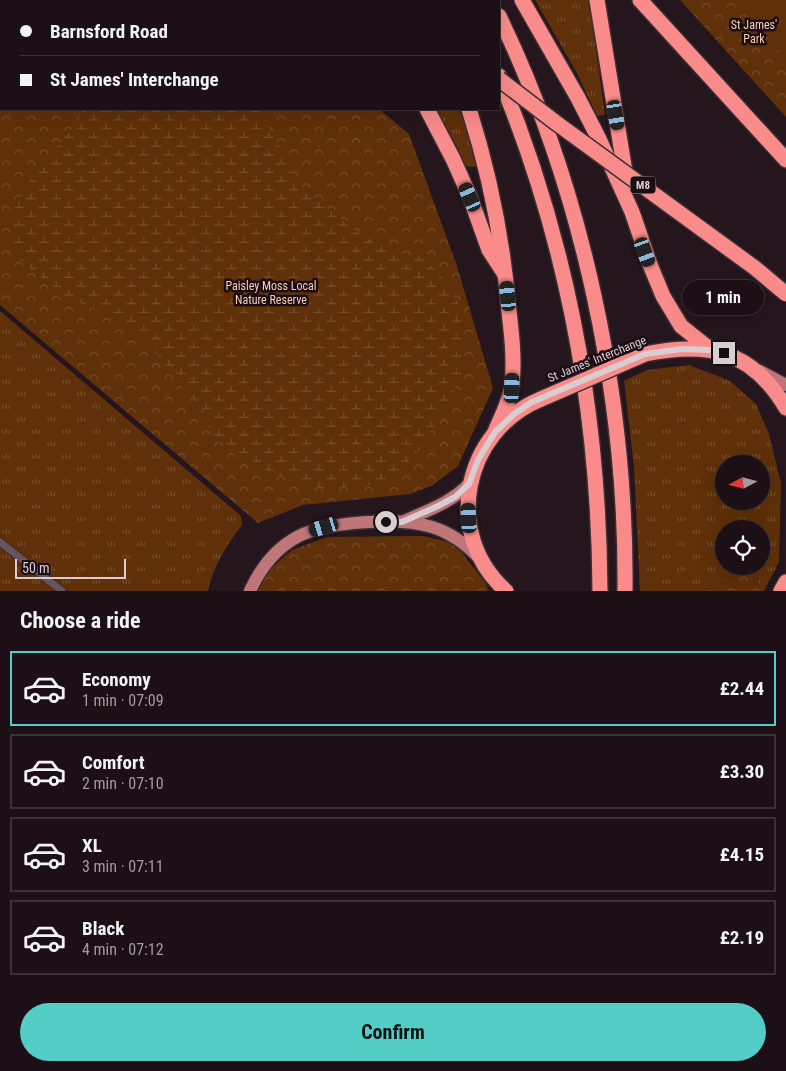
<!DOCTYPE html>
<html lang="en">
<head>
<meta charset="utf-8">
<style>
	body { margin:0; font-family:"Roboto Condensed",sans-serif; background:#25191f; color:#f1f3f6; height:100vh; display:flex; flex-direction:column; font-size:19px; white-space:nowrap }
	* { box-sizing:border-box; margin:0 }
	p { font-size:16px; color:#a09da1 }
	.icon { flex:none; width:28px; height:28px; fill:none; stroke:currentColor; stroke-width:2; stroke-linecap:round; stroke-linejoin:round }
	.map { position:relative; height:591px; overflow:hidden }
	.panel { display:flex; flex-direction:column; background:#1c1016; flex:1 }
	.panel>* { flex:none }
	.banner { position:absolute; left:0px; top:0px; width:500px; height:110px; box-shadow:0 5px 20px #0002,0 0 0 1px #3a3035; display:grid; align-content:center; height:110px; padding:0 20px; background:#1c1016 }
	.needle { width:32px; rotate:263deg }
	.buttons { position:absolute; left:715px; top:455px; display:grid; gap:10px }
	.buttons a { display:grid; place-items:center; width:55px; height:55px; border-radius:50%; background:#1c1016; box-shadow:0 5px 20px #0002,0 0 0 1px #3a3035; font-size:25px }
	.scale { position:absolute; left:15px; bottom:12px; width:111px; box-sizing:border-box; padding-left:5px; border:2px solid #d9cdd2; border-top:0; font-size:14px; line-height:18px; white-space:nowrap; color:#d9cdd2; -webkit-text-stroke:4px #1c0c14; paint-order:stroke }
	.end { position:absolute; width:22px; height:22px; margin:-11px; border:6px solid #d9cdd2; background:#111; box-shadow:0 0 0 2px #111 }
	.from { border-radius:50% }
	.bubble { position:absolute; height:35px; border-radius:18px; background:#1c1016; box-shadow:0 5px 20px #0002,0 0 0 1px #3a3035; font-size:16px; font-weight:700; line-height:35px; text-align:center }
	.car { position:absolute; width:15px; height:30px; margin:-15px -8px; border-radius:6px; box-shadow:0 0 4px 1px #0007; background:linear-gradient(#222 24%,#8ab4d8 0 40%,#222 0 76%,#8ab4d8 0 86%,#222 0) }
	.banner b { display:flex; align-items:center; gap:18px; height:48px; font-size:19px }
	.banner b+b { border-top:1px solid #3a3035 }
	.banner i { width:12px; height:12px; background:#f1f3f6 }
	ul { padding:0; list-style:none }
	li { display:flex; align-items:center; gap:15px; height:75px; margin:0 10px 8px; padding:0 10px; border:2px solid #3a3035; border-radius:0px }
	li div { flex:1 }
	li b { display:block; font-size:19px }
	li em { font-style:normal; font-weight:700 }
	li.active { border-color:#54cdc6 }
	li>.icon { width:45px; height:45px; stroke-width:1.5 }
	h2 { padding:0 20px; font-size:22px; line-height:60px }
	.button { display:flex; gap:10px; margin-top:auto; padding:10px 20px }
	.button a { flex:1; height:58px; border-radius:30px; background:#54cdc6; color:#111; font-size:20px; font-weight:700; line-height:58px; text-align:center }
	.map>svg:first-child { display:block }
	.grass { fill:url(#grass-tufts); fill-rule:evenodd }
	.forest { fill:url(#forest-crowns) }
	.wetland { fill:url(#wetland-marsh) }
	.pitch { fill:#5f3009 }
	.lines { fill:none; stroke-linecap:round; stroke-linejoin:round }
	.lane-casing { stroke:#3b2f34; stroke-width:9 }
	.primary-casing { stroke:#3b2f34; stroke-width:15 }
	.highway-casing { stroke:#3b2f34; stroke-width:18 }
	.lane { stroke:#68545d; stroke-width:7 }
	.primary { stroke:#bf7678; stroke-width:12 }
	.highway { stroke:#f98c8a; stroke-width:15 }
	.highway-bridge-casing { stroke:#3b2f34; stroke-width:18; stroke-linecap:butt }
	.highway-bridge { stroke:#f98c8a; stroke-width:15 }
	.route { stroke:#d9cdd2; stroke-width:6 }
	.labels { text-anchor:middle; stroke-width:5; stroke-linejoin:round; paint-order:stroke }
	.shield { fill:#1c0c14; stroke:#a09399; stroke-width:1 }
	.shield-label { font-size:11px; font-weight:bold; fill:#d9cdd2 }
	.park-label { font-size:12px; fill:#f7cfb6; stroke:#1c0c14 }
	.street-label { font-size:12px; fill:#d9cdd2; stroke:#1c0c14 }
</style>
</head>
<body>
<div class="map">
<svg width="786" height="591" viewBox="0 0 786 591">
	<defs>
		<pattern id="grass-tufts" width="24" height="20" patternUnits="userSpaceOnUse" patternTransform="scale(1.25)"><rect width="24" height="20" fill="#5f3009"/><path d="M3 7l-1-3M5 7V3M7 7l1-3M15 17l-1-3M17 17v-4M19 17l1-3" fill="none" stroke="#754d2c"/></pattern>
		<pattern id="forest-crowns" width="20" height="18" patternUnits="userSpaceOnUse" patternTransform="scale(1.25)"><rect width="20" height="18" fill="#5f3009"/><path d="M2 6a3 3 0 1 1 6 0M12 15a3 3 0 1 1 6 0" fill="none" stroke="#754d2c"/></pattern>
		<pattern id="wetland-marsh" width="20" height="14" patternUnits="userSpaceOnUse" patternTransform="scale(1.25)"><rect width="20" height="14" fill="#5f3009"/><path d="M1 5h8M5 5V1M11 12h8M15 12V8" fill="none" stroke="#754d2c"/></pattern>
	</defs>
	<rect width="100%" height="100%" fill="#25151d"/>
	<g class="grass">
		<polygon points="535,0 589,0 605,115 597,116 578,75"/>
		<polygon points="436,109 459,109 477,160 477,165 474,167 466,166"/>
		<path d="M0 311 241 516 242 525C227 545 213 566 208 591H68L0 537Z"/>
		<path d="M689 365 730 381 756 404 769 434 781 483 779 562 764 591H760L755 566H761V529H724V566H744L716 587 704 591H640L634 466 624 381 647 370ZM724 464H761V501H724Z"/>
		<polygon points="0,547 55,591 0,591"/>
	</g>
	<g class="forest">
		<polygon points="0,0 261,1 1,1 1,109 379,109 409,134 457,266 493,388 458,466 432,486 410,494 303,505 258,523 0,305"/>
		<polygon points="680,0 786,0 786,117"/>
		<polygon points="423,536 454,543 485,582 489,591 258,591 268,571 292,550 327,537"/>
		<polygon points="744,566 755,566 760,591 704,591 716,587"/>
	</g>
	<polygon class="wetland" points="83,109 258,109 304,189 367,240 402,254 421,256 441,275 462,309 462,378 421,448 402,469 378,484 324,489 267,471 217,438 210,431 205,412 180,385 136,328 63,295 21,261 14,242 13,219 14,209 37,170 79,120"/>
	<polygon class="pitch" points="735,0 786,0 786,58"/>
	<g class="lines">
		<g class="lane-casing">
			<polyline id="lane" points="0,542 62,591"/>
		</g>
		<g class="primary-casing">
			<g id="primary">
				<polyline points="760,371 786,385"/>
				<path d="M402 522C426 511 451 503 469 484"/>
				<path d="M250 591C260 569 275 549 297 537 327 521 400 517 432 527 451 533 466 544 479 558"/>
			</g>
		</g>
		<g class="highway-casing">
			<g id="highway">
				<polyline points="351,0 352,1"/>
				<polyline points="405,0 407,1"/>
				<polyline points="428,0 429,1"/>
				<polyline points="465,0 465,1"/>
				<polyline points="491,0 491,1"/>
				<polyline points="522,0 578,98 599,139 632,212 651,267 663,296 681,326 711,350"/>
				<polyline points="597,0 627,184"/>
				<polyline points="640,0 786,160"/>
				<path d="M499 16C583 190 627 399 625 591"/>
				<path d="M499 76C568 242 599 412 600 591"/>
				<polyline points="427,109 453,159 470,197 489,250 504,273"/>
				<path d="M469 109C489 172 502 236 508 302 511 330 515 357 512 385 510 401 501 417 495 432"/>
				<path d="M645 354C708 341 752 350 786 408"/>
				<path d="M506 591C442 534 463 431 541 399"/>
				<polyline points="781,591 786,582"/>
			</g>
		</g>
		<use href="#lane" class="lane"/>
		<use href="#primary" class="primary"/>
		<use href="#highway" class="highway"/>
		<g class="highway-bridge-casing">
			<g id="highway-bridge">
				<polyline points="499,79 555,122 755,268 786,294"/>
				<polyline points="541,399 645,354"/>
			</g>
		</g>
		<use href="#highway-bridge" class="highway-bridge"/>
	</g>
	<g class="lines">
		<polyline class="route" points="386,522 402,522 438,506 455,497 469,484 478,460 495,432 514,414 532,402 645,354 682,349 711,350 724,353"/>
	</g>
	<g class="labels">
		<rect class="shield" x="630.5" y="176.5" width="25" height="17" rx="4"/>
		<g class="shield-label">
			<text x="643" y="189">M8</text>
		</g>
		<g class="park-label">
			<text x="754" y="29">St James'<tspan x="754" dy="14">Park</tspan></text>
			<text x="271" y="290">Paisley Moss Local<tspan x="271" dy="14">Nature Reserve</tspan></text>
		</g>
		<g class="street-label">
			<text transform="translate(597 359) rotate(-22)" y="4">St James' Interchange</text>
		</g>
	</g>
</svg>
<div class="buttons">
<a><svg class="needle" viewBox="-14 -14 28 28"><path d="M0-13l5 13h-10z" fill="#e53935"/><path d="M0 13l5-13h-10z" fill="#a09da1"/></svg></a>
<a><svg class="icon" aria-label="locate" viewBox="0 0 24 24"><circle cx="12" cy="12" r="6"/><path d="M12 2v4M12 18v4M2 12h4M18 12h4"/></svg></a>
</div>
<div class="scale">50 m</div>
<i class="end from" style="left:386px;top:522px"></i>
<i class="end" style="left:724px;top:353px"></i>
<div class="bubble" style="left:682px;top:280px;width:82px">1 min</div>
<i class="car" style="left:616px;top:115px;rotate:170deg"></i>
<i class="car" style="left:470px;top:197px;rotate:336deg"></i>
<i class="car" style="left:645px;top:252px;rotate:160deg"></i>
<i class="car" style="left:508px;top:296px;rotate:354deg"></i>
<i class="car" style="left:512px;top:388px;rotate:3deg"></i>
<i class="car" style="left:469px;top:518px;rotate:357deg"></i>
<i class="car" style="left:324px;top:527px;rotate:253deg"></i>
<div class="banner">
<b><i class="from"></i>Barnsford Road</b>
<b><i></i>St James' Interchange</b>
</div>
</div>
<section class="panel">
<h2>Choose a ride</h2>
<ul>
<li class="active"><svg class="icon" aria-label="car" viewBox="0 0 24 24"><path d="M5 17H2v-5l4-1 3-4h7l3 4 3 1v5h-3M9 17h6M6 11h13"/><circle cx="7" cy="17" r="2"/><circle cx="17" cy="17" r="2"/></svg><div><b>Economy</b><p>1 min · 07:09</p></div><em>£2.44</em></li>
<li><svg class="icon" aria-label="car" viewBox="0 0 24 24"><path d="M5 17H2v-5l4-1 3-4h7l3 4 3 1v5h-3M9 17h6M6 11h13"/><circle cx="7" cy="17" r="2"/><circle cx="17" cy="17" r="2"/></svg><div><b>Comfort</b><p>2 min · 07:10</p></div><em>£3.30</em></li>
<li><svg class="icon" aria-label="car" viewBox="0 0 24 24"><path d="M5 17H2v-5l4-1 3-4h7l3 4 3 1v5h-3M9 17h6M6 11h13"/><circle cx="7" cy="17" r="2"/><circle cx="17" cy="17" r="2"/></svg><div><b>XL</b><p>3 min · 07:11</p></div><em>£4.15</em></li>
<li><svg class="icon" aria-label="car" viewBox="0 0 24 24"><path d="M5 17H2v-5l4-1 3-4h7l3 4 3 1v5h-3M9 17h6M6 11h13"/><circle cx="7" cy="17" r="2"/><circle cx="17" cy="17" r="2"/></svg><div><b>Black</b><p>4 min · 07:12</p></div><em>£2.19</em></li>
</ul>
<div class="button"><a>Confirm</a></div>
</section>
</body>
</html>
